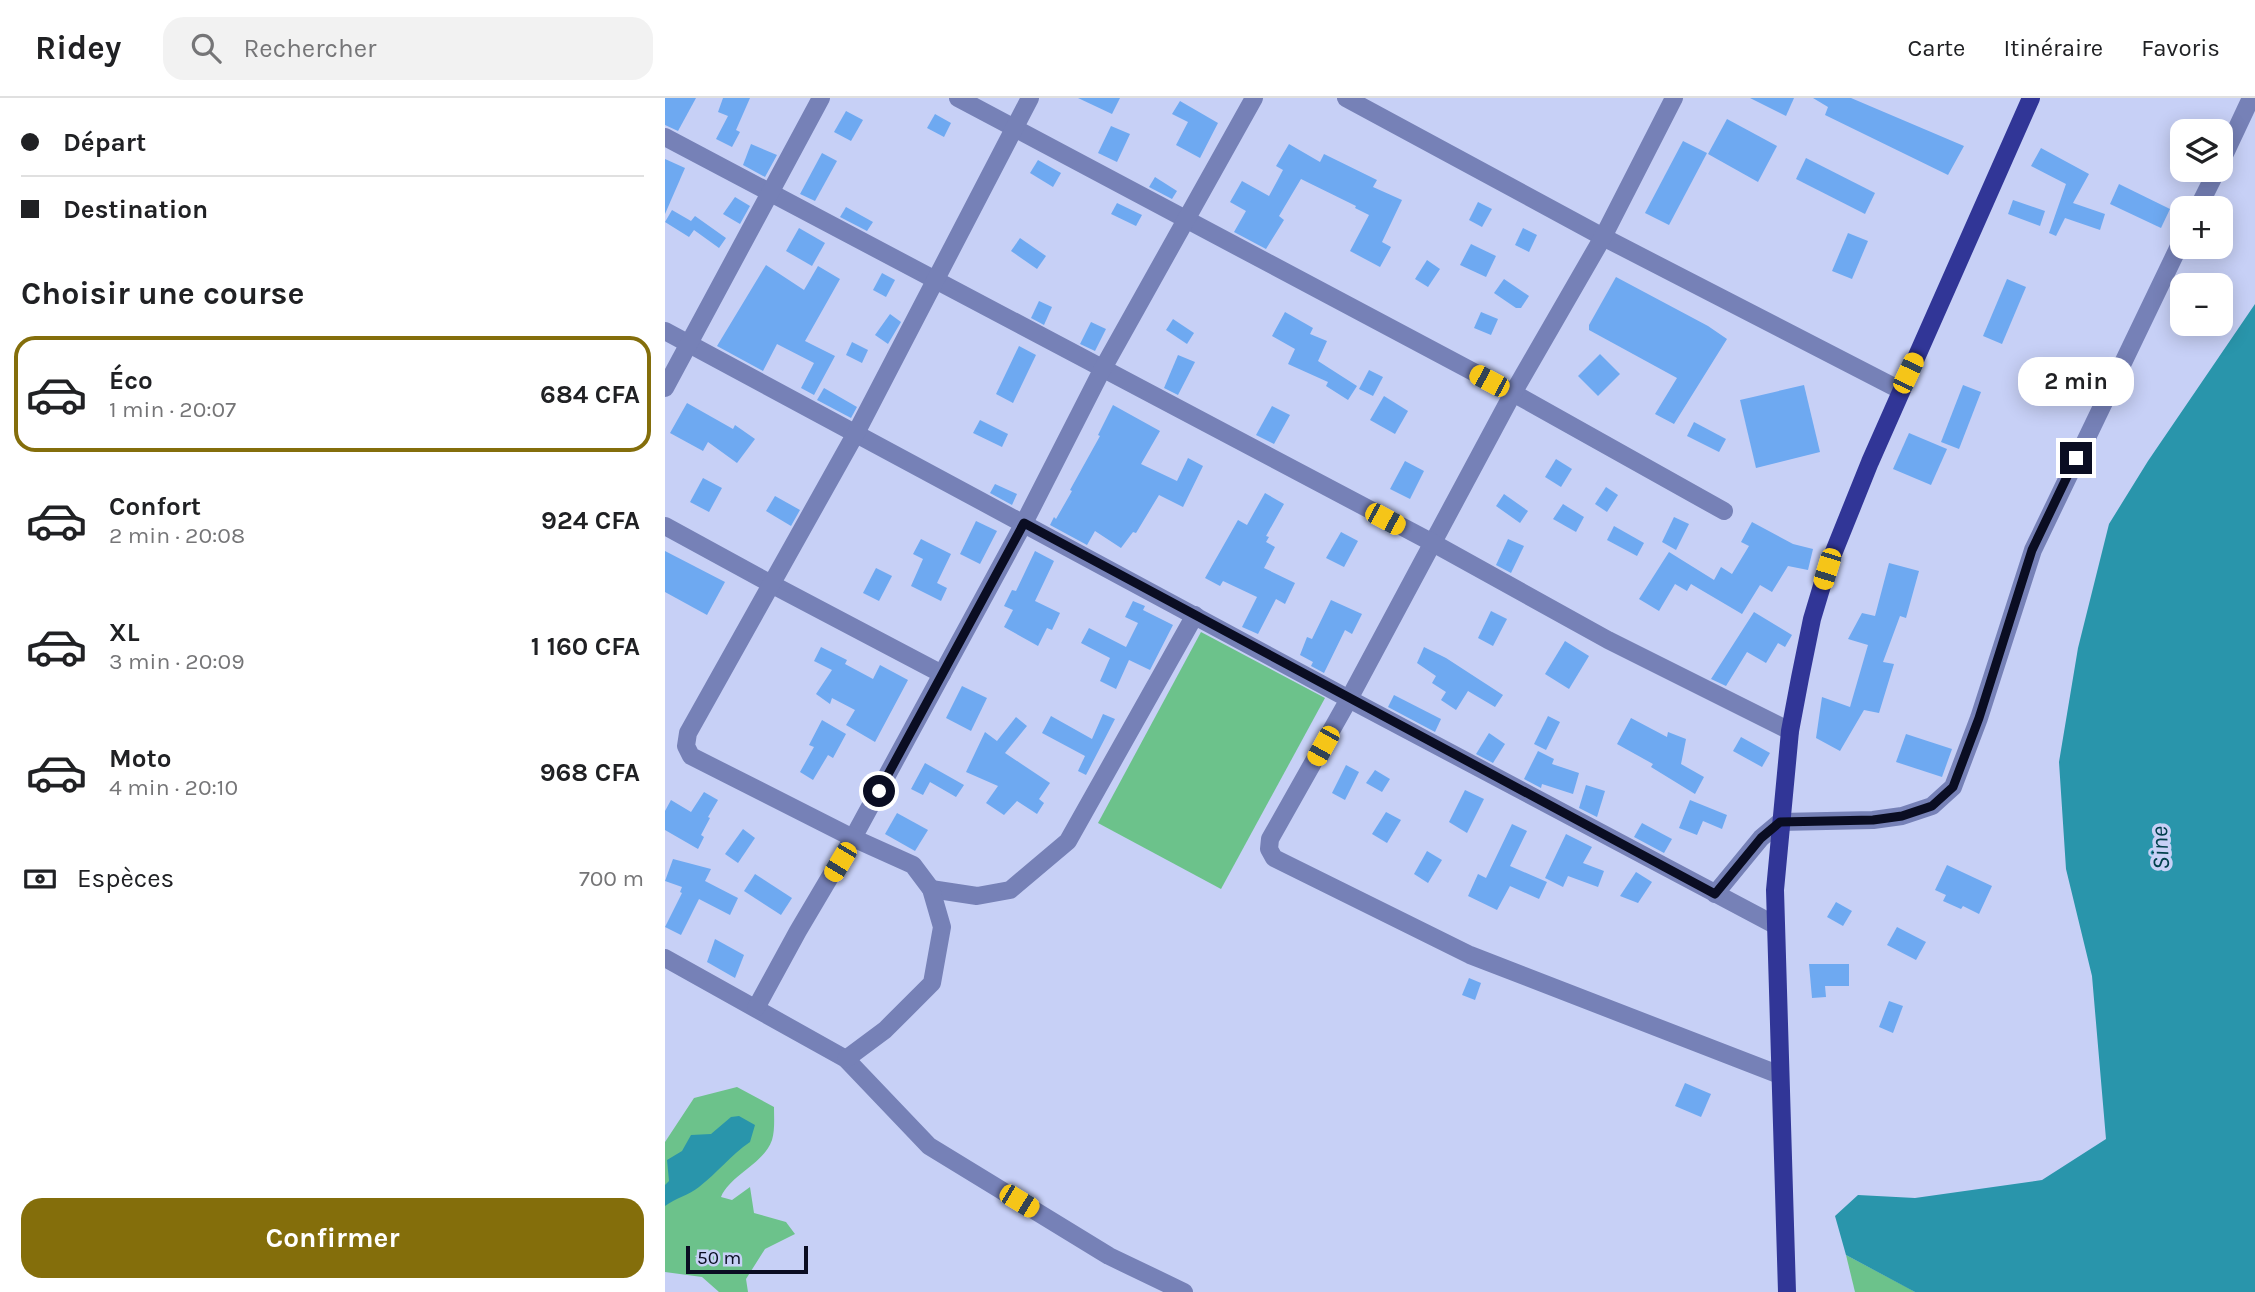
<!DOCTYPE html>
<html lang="fr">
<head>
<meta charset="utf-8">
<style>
	body { margin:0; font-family:Karla,sans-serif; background:#f2f2f2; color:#202124; height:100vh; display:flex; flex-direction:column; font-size:26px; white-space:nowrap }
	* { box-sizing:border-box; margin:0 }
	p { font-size:23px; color:#757577 }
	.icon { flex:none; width:38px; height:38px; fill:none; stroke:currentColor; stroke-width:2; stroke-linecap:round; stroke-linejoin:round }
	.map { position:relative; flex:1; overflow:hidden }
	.panel { display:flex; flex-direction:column; background:#fff; width:665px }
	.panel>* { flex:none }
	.top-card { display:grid; align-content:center; height:154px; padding:0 21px; background:#fff }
	.tools { position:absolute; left:1505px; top:21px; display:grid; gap:14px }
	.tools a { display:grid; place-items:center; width:63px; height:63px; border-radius:14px; background:#fff; box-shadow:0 4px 18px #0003; font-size:35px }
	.scale { position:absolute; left:21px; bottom:18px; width:122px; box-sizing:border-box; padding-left:7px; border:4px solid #0a0d22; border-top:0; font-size:19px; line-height:24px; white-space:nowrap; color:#0a0d22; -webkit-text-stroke:5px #c7d0f6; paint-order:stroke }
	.end { position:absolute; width:32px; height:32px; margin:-16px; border:9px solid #0a0d22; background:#fff; box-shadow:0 0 0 4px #fff }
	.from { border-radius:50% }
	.bubble { position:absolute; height:49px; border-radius:21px; background:#fff; box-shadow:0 4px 18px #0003; font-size:23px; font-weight:700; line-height:49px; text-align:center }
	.car { position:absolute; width:21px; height:42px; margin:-21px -10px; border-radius:9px; box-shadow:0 0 5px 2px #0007; background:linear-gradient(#f5c518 24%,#345 0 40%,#f5c518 0 76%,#345 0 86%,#f5c518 0) }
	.top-card b { display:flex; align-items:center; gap:24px; height:66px; font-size:26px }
	.top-card b+b { border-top:2px solid #e0e0e0 }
	.top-card i { width:18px; height:18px; background:#202124 }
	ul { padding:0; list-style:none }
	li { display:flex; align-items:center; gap:21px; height:116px; margin:0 14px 10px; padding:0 7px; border:4px solid transparent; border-radius:21px }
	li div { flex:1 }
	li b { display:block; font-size:26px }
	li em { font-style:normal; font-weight:700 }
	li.current { border-color:#846e0b }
	li>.icon { width:63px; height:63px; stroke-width:1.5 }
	h2 { padding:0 21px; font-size:32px; line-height:84px }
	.pay { display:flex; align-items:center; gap:18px; height:77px; padding:0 21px; font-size:26px }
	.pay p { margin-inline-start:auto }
	.primary-button { display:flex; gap:14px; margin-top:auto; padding:14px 21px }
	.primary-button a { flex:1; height:80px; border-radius:21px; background:#846e0b; color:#fff; font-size:28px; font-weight:700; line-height:80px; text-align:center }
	header { display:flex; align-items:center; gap:42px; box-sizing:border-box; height:98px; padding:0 35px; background:#fff; border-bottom:2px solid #e0e0e0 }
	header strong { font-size:33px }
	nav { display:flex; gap:38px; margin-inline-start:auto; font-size:24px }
	.search { width:490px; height:63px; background:#f2f2f2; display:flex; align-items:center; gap:18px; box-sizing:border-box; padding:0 24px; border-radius:21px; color:#757577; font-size:26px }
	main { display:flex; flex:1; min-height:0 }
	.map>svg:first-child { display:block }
	.green { fill:#6cc28b }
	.water { fill:#2995ab }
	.building { fill:#6ea9f1 }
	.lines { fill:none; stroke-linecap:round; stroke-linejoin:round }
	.minor { stroke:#7681b7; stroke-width:18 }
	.major { stroke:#313697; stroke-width:18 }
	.route { stroke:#0a0d22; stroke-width:9 }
	.labels { text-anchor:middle; stroke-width:7; stroke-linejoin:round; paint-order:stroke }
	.water-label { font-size:24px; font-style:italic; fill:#00404c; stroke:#c7d0f6 }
</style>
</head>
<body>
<header>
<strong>Ridey</strong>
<div class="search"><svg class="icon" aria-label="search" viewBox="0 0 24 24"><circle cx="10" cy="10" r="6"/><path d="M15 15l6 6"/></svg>Rechercher</div>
<nav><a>Carte</a><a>Itinéraire</a><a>Favoris</a></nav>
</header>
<main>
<section class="panel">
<div class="top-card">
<b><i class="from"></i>Départ</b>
<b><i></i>Destination</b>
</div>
<h2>Choisir une course</h2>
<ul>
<li class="current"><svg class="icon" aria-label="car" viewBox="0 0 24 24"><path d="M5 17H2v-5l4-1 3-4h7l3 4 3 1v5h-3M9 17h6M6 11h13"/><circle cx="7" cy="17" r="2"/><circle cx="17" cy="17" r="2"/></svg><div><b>Éco</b><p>1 min · 20:07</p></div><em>684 CFA</em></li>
<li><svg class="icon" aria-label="car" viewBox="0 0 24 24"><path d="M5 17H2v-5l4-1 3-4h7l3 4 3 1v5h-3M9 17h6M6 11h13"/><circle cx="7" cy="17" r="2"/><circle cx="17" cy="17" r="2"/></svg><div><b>Confort</b><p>2 min · 20:08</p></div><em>924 CFA</em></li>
<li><svg class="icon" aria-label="car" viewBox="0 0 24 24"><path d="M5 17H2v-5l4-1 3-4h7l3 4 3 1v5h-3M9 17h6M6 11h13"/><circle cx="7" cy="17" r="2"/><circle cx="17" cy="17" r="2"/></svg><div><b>XL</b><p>3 min · 20:09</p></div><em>1 160 CFA</em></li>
<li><svg class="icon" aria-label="car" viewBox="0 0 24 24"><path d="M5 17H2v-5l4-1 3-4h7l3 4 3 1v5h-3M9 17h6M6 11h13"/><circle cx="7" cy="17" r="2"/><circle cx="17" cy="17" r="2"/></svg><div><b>Moto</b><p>4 min · 20:10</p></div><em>968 CFA</em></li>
</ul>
<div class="pay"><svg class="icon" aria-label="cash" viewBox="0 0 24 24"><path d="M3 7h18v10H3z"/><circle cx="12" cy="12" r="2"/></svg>Espèces<p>700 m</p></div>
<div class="primary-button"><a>Confirmer</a></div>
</section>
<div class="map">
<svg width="1590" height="1194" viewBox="0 0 1590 1194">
	<rect width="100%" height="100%" fill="#c7d0f6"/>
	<g class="green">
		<polygon points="536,534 660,600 556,791 433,725"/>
		<path d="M72 989 109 1009C109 1019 110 1033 107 1042 98 1067 66 1076 56 1099L67 1102 85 1089 89 1115 121 1124 130 1136 100 1151 81 1181 83 1194H54L37 1179 0 1174V1044L29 1000Z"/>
		<polygon points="1181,1157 1245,1191 1250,1194 1190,1194"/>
	</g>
	<g class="water">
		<polygon points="1590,206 1590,1194 1250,1194 1181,1157 1170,1118 1193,1097 1250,1100 1377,1082 1441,1041 1427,878 1401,771 1394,664 1413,550 1444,426 1483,363"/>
		<path d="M74 1018 90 1027 85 1044C66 1057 52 1075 34 1089 24 1097 11 1100 0 1108V1087L4 1083 2 1062 17 1053 26 1037 46 1036 66 1019Z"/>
	</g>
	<g class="building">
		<polygon points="0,0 31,0 13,33 0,27"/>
		<polygon points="58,0 85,0 71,32 75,34 67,49 51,41 63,18 53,14"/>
		<polygon points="413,0 455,0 447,16"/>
		<polygon points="1085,0 1129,0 1121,18"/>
		<polygon points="1148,0 1186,0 1299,48 1283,77 1160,17 1163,9"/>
		<polygon points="515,3 553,25 535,60 511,47 523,24 507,16"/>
		<polygon points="181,13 198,22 186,43 169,34"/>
		<polygon points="270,16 286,25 279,39 262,30"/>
		<polygon points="1062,21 1112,48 1093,84 1043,56"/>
		<polygon points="446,28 465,36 452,64 433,55"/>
		<polygon points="1018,43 1042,55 1004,127 980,115"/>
		<polygon points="86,46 112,57 100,79 78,67"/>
		<polygon points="624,46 655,64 659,56 712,82 708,89 737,102 717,144 726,149 715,169 685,153 704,117 690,110 691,108 636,81 614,118 619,122 601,151 569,134 581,113 565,104 577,83 604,98 618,72 611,68"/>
		<polygon points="1376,50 1424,76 1408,105 1440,116 1435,132 1400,120 1391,138 1384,135 1401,86 1366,68"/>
		<polygon points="157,55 172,63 150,103 135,96"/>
		<polygon points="1141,60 1210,95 1200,116 1131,81"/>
		<polygon points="0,61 20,70 0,116"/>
		<polygon points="373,62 396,75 388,89 365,75"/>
		<polygon points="490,79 512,93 507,101 484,89"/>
		<polygon points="1454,86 1505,111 1496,130 1445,106"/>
		<polygon points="70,99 85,108 75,126 58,116"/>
		<polygon points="1348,102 1380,113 1375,128 1343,116"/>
		<polygon points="813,104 827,111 817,129 804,122"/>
		<polygon points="452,105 477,117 471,128 446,116"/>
		<polygon points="181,109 208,124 202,133 175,119"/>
		<polygon points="7,112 26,123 30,118 61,140 54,150 29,132 24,139 0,124"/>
		<polygon points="134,130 160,145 147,168 121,153"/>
		<polygon points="858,130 872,137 864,154 850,147"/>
		<polygon points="1183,135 1203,143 1187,181 1167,173"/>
		<polygon points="355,140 381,158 372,171 346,153"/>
		<polygon points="806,146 831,158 821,179 795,167"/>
		<polygon points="762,162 775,171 763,189 750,181"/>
		<polygon points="101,167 139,192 153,168 175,181 140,243 170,258 149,297 136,290 149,265 112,246 98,273 52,248"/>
		<polygon points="217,175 230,182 221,199 208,192"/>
		<polygon points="951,179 1043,228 1062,241 1009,326 990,316 1012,280 924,232 924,227"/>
		<polygon points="839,181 864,198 856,210 851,210 829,195"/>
		<polygon points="1342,181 1361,189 1337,246 1318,238"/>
		<polygon points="374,203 387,209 379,227 366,220"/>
		<polygon points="620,214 648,230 645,236 662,243 653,263 692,288 683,302 661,288 663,284 623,266 630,251 607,238"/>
		<polygon points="816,214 833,221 826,237 809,230"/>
		<polygon points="225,216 236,224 223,246 210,237"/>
		<polygon points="508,221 529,235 522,246 501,232"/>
		<polygon points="426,224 441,231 430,253 415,246"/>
		<polygon points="187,244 203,252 197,265 181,257"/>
		<polygon points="354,248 371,257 348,305 331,296"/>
		<polygon points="935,256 955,276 933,298 913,278"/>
		<polygon points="513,257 530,264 513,297 499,290"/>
		<polygon points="704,272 718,279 708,298 694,291"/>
		<polygon points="1139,287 1155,354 1091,370 1075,302"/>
		<polygon points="1298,287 1316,294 1294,351 1276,344"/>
		<polygon points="159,290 192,309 186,320 152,302"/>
		<polygon points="719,298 743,313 730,336 705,322"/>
		<polygon points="22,305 68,331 70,327 90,341 72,365 43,344 38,353 5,335"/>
		<polygon points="448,307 495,333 476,366 512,383 523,360 538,368 518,409 494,397 471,435 468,434 456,450 430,433 422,447 385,427 389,419 391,421 407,393 405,392 435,338 433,337"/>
		<polygon points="607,308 625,317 609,346 591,337"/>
		<polygon points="315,322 343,336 337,349 308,335"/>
		<polygon points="1029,324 1061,341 1054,354 1022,338"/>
		<polygon points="1244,335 1282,351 1266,387 1228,371"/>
		<polygon points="891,361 907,371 896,389 880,379"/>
		<polygon points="740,363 759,373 745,401 725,391"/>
		<polygon points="38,380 57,390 44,414 25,404"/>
		<polygon points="330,386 352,396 347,407 325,395"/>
		<polygon points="941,389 953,397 942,414 930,406"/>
		<polygon points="600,395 619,406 601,438 604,439 601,444 610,449 599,470 630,485 620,506 611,501 593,536 577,529 592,499 558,483 555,488 540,480 573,422 582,427"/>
		<polygon points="839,396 863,413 855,425 831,408"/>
		<polygon points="110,398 135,412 126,428 101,413"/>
		<polygon points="898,406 919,419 911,434 888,421"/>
		<polygon points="1009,419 1024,426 1011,452 997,444"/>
		<polygon points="311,423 332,433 315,466 295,456"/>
		<polygon points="1087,424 1128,446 1148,451 1143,472 1123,468 1107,494 1095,487 1077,516 1026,486 1022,493 1010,486 994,513 974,501 1004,454 1049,482 1056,469 1067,476 1084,448 1076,444"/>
		<polygon points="949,428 979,445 972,458 942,442"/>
		<polygon points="676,434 693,443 679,469 661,460"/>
		<polygon points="256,441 286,456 272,485 282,490 276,503 246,488 258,461 248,456"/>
		<polygon points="843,441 859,448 846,475 831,467"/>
		<polygon points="0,453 60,484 42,517 0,494"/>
		<polygon points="370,453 389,463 370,503 395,515 387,532 382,530 373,548 339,529 348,512 339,508 347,492 351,493"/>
		<polygon points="1224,465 1254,473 1241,520 1235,518 1218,564 1229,566 1214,615 1199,612 1175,653 1151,640 1157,599 1185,609 1203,547 1183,541 1197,515 1210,518"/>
		<polygon points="211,470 227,478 214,503 198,495"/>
		<polygon points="666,502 697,516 687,536 680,532 659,575 646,568 648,564 635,557 642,539 647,541"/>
		<polygon points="468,503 480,508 478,512 508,527 485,572 464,562 451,591 435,583 445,560 416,545 424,530 461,549 473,525 460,519"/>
		<polygon points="826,513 842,521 828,548 813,540"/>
		<polygon points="1089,514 1127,537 1120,549 1113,545 1101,565 1082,554 1061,588 1046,581"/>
		<polygon points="900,543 924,558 904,591 880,576"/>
		<polygon points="156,549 182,562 180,566 208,581 215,567 243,582 210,644 181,627 190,612 167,600 165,606 151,596 167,572 149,563"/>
		<polygon points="759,549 781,560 838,597 830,609 803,593 791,612 776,602 781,594 767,585 771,578 752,565"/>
		<polygon points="297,588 322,600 306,633 281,620"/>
		<polygon points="729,597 776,621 770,634 723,609"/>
		<polygon points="438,616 450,621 421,677 413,673 420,658 377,635 386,618 427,641"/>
		<polygon points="883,618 895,624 881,652 869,646"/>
		<polygon points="351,619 362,628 340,655 385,685 374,701 379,705 372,716 352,703 339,717 321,705 333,688 301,674 320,634 332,643"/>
		<polygon points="966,620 1002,639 1003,634 1021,641 1016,666 1039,679 1030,696 986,669 988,666 952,646"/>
		<polygon points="157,622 181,636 168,660 163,657 148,682 135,674 149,649 144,647"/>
		<polygon points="824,635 840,646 828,665 811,656"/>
		<polygon points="1241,636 1287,651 1277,679 1231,664"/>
		<polygon points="1076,639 1105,655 1097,669 1068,653"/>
		<polygon points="873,653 889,661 887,666 914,675 908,696 877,686 876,690 859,681"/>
		<polygon points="260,665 299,687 291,699 265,684 258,697 246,691"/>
		<polygon points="681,667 694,674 680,702 667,695"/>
		<polygon points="710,672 725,681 717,694 701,685"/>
		<polygon points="921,687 940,693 932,719 914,710"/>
		<polygon points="800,692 819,701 802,735 784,724"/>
		<polygon points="39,694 53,702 43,719 45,720 36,737 39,739 33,751 0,732 0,713 6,702 26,714"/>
		<polygon points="1025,702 1062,717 1057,731 1038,723 1032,737 1014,730"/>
		<polygon points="721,714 736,722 722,745 707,736"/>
		<polygon points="232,715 263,732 250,753 220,736"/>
		<polygon points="977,725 1007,741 999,755 969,739"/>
		<polygon points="847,726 862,733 845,768 882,784 874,801 845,788 832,812 803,798 813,776 821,780"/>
		<polygon points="78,731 90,740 73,765 60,756"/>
		<polygon points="901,736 927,749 918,765 939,773 933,789 903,778 898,789 880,780"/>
		<polygon points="762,753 777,762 763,785 749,776"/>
		<polygon points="8,761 46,771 40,783 73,800 65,817 34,801 16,837 0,829 17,795 15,794 17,789 0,783"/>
		<polygon points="1282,767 1327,788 1314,816 1298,808 1296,811 1278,803 1281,797 1270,792"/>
		<polygon points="971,774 987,784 973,805 955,798"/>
		<polygon points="90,776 127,800 116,817 79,793"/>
		<polygon points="1171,804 1187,813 1178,828 1162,819"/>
		<polygon points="1232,829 1261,844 1251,862 1222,847"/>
		<polygon points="50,841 79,857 70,880 42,864"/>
		<polygon points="1144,866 1184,866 1184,888 1160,888 1161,899 1147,900"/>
		<polygon points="804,880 816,885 810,902 797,897"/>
		<polygon points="1224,903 1238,908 1228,935 1214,929"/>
		<polygon points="1020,985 1046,996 1036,1019 1010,1008"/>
	</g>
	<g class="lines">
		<g class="minor">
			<polyline points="293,0 848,295 1059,413"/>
			<polyline points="681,0 938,139 1235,292"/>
			<polyline points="1009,0 938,139 848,295 684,601 605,741 604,751 609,760 805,857 1115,977"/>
			<polyline points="0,39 768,445 943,542 1125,633"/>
			<polyline points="1556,64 1586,0"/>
			<polyline points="1533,110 1552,72"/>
			<polyline points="0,233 684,601 1110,827"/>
			<polyline points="0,290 156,0"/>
			<polyline points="0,428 108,487 277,576"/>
			<polyline points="266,791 312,798 345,792 403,743 530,517"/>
			<polyline points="1050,796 1096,740 1115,724 1208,722 1237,718 1267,708 1288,689 1314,620 1368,452 1517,142"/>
			<polyline points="0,860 181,961 264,1048 444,1158 519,1194"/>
			<polyline points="91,910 133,833 188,740 359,425 437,272 589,0"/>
			<polyline points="181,961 220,932 267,885 277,829 266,791 248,767 188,740 26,658 21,648 23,635 191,335 365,0"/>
		</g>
		<polyline class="major" points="1122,1194 1110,792 1125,633 1135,580 1147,521 1162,471 1205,364 1366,0"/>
	</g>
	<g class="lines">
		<polyline class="route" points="214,693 359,425 1050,796 1096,740 1115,724 1208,722 1237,718 1267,708 1288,689 1314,620 1367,452 1411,360"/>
	</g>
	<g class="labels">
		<g class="water-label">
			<text transform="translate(1495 750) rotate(-93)" y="8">Sine</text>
		</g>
	</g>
</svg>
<div class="tools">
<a><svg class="icon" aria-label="layers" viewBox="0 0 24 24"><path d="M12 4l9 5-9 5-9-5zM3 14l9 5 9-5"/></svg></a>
<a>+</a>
<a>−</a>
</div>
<div class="scale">50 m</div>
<i class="end from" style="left:214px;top:693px"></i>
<i class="end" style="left:1411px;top:360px"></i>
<div class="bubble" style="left:1353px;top:259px;width:116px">2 min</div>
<i class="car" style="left:1243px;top:275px;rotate:25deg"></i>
<i class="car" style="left:824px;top:283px;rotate:298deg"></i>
<i class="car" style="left:720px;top:421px;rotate:118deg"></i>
<i class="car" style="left:1162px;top:471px;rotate:197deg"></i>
<i class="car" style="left:658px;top:648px;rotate:209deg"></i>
<i class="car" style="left:175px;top:764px;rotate:211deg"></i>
<i class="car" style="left:354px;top:1103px;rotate:121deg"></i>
</div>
</main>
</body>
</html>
